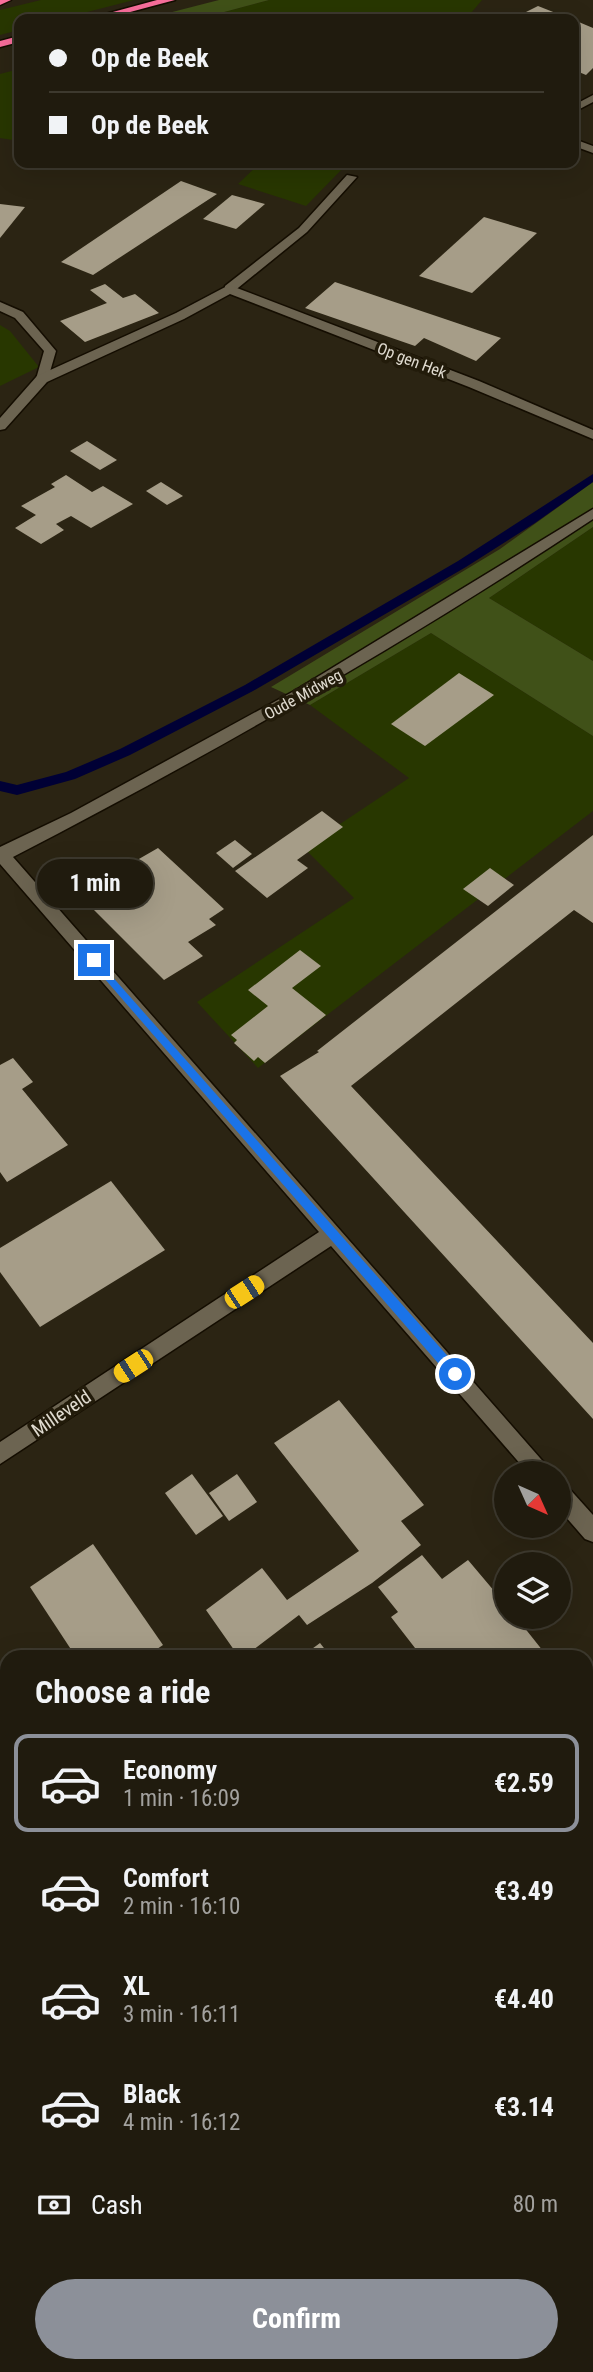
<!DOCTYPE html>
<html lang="en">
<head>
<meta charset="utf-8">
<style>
	body { margin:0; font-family:"Roboto Condensed",sans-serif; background:#282417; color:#f1f3f6; height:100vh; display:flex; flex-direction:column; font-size:26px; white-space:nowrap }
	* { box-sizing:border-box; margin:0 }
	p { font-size:23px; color:#a2a19e }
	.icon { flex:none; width:38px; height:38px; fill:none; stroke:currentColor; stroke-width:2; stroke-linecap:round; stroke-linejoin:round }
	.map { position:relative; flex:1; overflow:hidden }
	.drawer { position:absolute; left:0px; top:1650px; width:593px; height:723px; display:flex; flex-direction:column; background:#201b0e; border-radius:21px 21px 0 0; box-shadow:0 7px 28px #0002,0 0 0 2px #3d392e }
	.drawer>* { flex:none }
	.top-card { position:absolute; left:14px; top:14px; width:565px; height:154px; border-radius:14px; box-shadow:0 7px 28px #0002,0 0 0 2px #3d392e; display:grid; align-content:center; height:154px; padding:0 35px; background:#201b0e }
	.needle { width:46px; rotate:135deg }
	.controls { position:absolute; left:494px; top:1461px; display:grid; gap:14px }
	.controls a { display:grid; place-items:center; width:77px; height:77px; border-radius:50%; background:#201b0e; box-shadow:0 7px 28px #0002,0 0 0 2px #3d392e; font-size:35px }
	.end { position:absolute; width:32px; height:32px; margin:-16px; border:9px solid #1a73e8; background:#fff; box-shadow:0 0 0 4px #fff }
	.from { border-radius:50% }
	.bubble { position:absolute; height:49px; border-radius:24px; background:#201b0e; box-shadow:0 7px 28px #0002,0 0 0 2px #3d392e; font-size:23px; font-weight:700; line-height:49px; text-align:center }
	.car { position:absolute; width:21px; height:42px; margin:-21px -10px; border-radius:9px; box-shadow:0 0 5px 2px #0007; background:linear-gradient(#f5c518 24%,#345 0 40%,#f5c518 0 76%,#345 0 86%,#f5c518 0) }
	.top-card b { display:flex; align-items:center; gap:24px; height:66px; font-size:26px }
	.top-card b+b { border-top:2px solid #3d392e }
	.top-card i { width:18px; height:18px; background:#f1f3f6 }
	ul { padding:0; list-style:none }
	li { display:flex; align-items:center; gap:21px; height:98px; margin:0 14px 10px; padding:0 21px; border:4px solid transparent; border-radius:14px }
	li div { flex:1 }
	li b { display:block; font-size:26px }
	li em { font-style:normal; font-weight:700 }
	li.current { border-color:#8c9099 }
	li>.icon { width:63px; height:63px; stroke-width:1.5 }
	h2 { padding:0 35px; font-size:32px; line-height:84px }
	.pay { display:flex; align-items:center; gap:18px; height:77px; padding:0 35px; font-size:26px }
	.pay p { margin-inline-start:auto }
	.primary-button { display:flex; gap:14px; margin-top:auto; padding:14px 35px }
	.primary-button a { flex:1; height:80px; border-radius:42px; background:#8c9099; color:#fff; font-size:28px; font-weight:700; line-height:80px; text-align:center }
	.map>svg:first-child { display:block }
	.green { fill:#283700 }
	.forest { fill:#405118 }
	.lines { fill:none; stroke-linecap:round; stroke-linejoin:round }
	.stream { fill:#000035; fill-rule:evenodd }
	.building { fill:#a69d88 }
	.service-casing { stroke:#140d01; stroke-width:3 }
	.minor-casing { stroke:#140d01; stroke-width:3 }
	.motorway-casing { stroke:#140d01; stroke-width:3 }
	.service { fill:#6c6451; fill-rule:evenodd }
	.minor { fill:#6c6451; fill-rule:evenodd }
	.motorway { fill:#f96e9b; fill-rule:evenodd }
	.route { fill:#1a73e8 }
	.labels { text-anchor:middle; stroke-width:7; stroke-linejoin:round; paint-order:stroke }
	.far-street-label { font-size:16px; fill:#e0dbd0; stroke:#221b0a }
	.street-label { font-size:19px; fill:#e0dbd0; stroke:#221b0a }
</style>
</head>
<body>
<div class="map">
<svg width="593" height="2372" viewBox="0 0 593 2372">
	<rect width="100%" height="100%" fill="#2b2413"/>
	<g class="green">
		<polygon points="41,0 134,0 60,19 19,19 19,30 0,35 0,10"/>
		<polygon points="269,0 482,0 466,19 198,19"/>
		<polygon points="19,69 19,141 0,138 0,74"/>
		<polygon points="260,163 348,163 306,206 238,184"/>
		<polygon points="0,325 10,331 39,367 0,386"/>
		<polygon points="593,527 593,661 489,598"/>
		<polygon points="431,633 593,736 593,811 258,1068 197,1002 354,898 304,848 409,778 310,705"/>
	</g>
	<g class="forest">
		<polygon points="219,0 269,0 198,19 145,19"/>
		<polygon points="593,482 593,527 489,598 593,661 593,736 431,633 310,705 271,687 500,549"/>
	</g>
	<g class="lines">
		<polygon class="stream" points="593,474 593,482 535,523 466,567 253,691 130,755 75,779 17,795 0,791 0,781 17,785 66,772 120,749 245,685 458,561"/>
	</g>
	<g class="building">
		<polygon points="538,6 571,19 512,19"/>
		<polygon points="574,20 593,28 593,68 586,75 574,70"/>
		<polygon points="181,181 217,194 93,275 61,262"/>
		<polygon points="232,195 265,204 236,229 203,219"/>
		<polygon points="0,204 25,207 0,238"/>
		<polygon points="484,217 537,233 472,293 419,276"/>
		<polygon points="335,282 445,319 501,338 476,361 424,338 415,346 305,308"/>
		<polygon points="105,284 123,298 135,294 159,313 85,342 60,321 107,303 90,290"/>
		<polygon points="87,441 117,460 100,470 70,451"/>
		<polygon points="66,475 92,492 103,486 133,504 91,528 71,516 56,524 64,530 41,544 15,528 36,515 21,506 55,487 51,484"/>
		<polygon points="161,482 183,496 167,505 146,491"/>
		<polygon points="459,673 494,695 425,746 391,724"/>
		<polygon points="322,811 343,827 297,860 308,868 267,898 235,871"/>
		<polygon points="593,835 593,923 574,910 351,1086 593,1343 593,1419 280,1076 319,1052 317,1051"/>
		<polygon points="235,840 252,854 233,868 216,853"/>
		<polygon points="158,848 224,909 209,919 216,925 188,942 203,956 164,980 78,894"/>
		<polygon points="490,868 514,885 488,906 463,889"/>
		<polygon points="300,950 321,966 292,988 326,1015 265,1063 258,1057 254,1061 234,1043 237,1040 231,1035 268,1006 248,990"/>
		<polygon points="13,1058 33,1082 22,1089 68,1145 7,1182 0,1172 0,1065"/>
		<polygon points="111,1181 165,1250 40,1327 0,1272 0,1248"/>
		<polygon points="339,1400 424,1505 401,1521 421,1545 372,1583 307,1625 299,1615 244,1657 239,1657 206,1610 262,1568 287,1600 359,1551 274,1443"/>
		<polygon points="192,1474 223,1516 196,1535 165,1493"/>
		<polygon points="237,1474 257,1502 229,1521 209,1493"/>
		<polygon points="93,1544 163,1645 145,1657 76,1657 30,1587"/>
		<polygon points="422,1555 442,1579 468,1560 506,1605 506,1617 516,1617 543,1651 535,1657 422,1657 391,1617 398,1612 378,1587"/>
		<polygon points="320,1643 331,1657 301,1657"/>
		<polygon points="593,1756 593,1836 586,1827 586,1762"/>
		<polygon points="0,2112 7,2115 7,2349 0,2344 0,2303 6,2290 0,2287"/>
	</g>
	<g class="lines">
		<g class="service-casing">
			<g id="service">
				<polygon points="347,175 357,177 307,232 233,292 225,292 225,286 299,228"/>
				<polygon points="0,302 23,312 56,351 47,382 36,379 44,351 15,318 0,311"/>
			</g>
		</g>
		<g class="minor-casing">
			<g id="minor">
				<polygon points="593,95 593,102 574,112 574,105"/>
				<polygon points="574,139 593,146 593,153 574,146"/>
				<polygon points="229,285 479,381 593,430 593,439 469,387 230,294 184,319 47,382 5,429 0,430 0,418 37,376 176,313"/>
				<path d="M593 509V519C406 643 212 754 13 857L554 1474H529L331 1246 0 1464V1442L319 1232 0 864V847L71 813 296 690Z"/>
				<polygon points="558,1482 566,1485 593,1515 593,1542 585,1539 558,1508"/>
				<polygon points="0,1719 7,1722 7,1754 0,1751"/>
				<polygon points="214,2366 243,2366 241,2372 212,2372"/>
			</g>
		</g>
		<g class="motorway-casing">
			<g id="motorway">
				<polygon points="0,0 11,0 0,5"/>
				<polygon points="157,0 175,0 104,19 87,19"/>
				<polygon points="19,36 19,42 0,47 0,41"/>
			</g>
		</g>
		<use href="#service" class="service"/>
		<use href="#minor" class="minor"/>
		<use href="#motorway" class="motorway"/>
	</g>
	<polygon class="route" points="94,956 460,1370 460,1378 451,1378 91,963 89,960"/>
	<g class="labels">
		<g class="far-street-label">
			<text transform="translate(412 360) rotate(21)" y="6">Op gen Hek</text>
			<text transform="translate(303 694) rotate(-29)" y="6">Oude Midweg</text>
		</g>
		<g class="street-label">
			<text transform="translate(61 1413) rotate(-34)" y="7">Milleveld</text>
		</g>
	</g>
</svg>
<div class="controls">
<a><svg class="needle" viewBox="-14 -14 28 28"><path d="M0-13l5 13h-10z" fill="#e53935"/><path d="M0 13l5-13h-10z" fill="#a2a19e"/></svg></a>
<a><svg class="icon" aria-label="layers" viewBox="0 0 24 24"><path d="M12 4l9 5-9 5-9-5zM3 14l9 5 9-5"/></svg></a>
</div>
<i class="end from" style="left:455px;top:1374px"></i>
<i class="end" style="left:94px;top:960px"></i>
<div class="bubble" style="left:37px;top:859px;width:116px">1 min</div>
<i class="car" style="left:244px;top:1292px;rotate:57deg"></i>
<i class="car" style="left:133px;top:1366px;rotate:237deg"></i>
<div class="top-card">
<b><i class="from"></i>Op de Beek</b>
<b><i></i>Op de Beek</b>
</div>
<section class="drawer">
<h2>Choose a ride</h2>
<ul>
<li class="current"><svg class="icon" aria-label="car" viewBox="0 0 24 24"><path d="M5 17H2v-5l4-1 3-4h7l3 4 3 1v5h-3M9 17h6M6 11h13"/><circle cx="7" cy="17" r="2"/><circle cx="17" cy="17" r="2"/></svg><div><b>Economy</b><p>1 min · 16:09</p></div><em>€2.59</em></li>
<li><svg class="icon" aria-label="car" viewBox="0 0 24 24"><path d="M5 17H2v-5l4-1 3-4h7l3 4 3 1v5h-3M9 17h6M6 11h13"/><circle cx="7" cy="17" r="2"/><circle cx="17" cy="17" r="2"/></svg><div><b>Comfort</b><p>2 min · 16:10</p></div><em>€3.49</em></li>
<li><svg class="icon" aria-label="car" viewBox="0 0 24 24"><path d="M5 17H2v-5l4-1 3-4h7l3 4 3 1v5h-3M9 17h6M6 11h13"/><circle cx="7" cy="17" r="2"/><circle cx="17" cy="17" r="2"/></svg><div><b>XL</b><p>3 min · 16:11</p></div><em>€4.40</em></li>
<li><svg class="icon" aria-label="car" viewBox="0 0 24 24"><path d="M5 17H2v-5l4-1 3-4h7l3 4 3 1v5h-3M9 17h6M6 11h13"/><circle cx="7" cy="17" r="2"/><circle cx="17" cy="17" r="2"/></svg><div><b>Black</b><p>4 min · 16:12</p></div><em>€3.14</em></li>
</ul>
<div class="pay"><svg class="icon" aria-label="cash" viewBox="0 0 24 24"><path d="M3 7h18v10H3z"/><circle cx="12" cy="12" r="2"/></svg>Cash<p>80 m</p></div>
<div class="primary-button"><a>Confirm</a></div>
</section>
</div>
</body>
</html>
